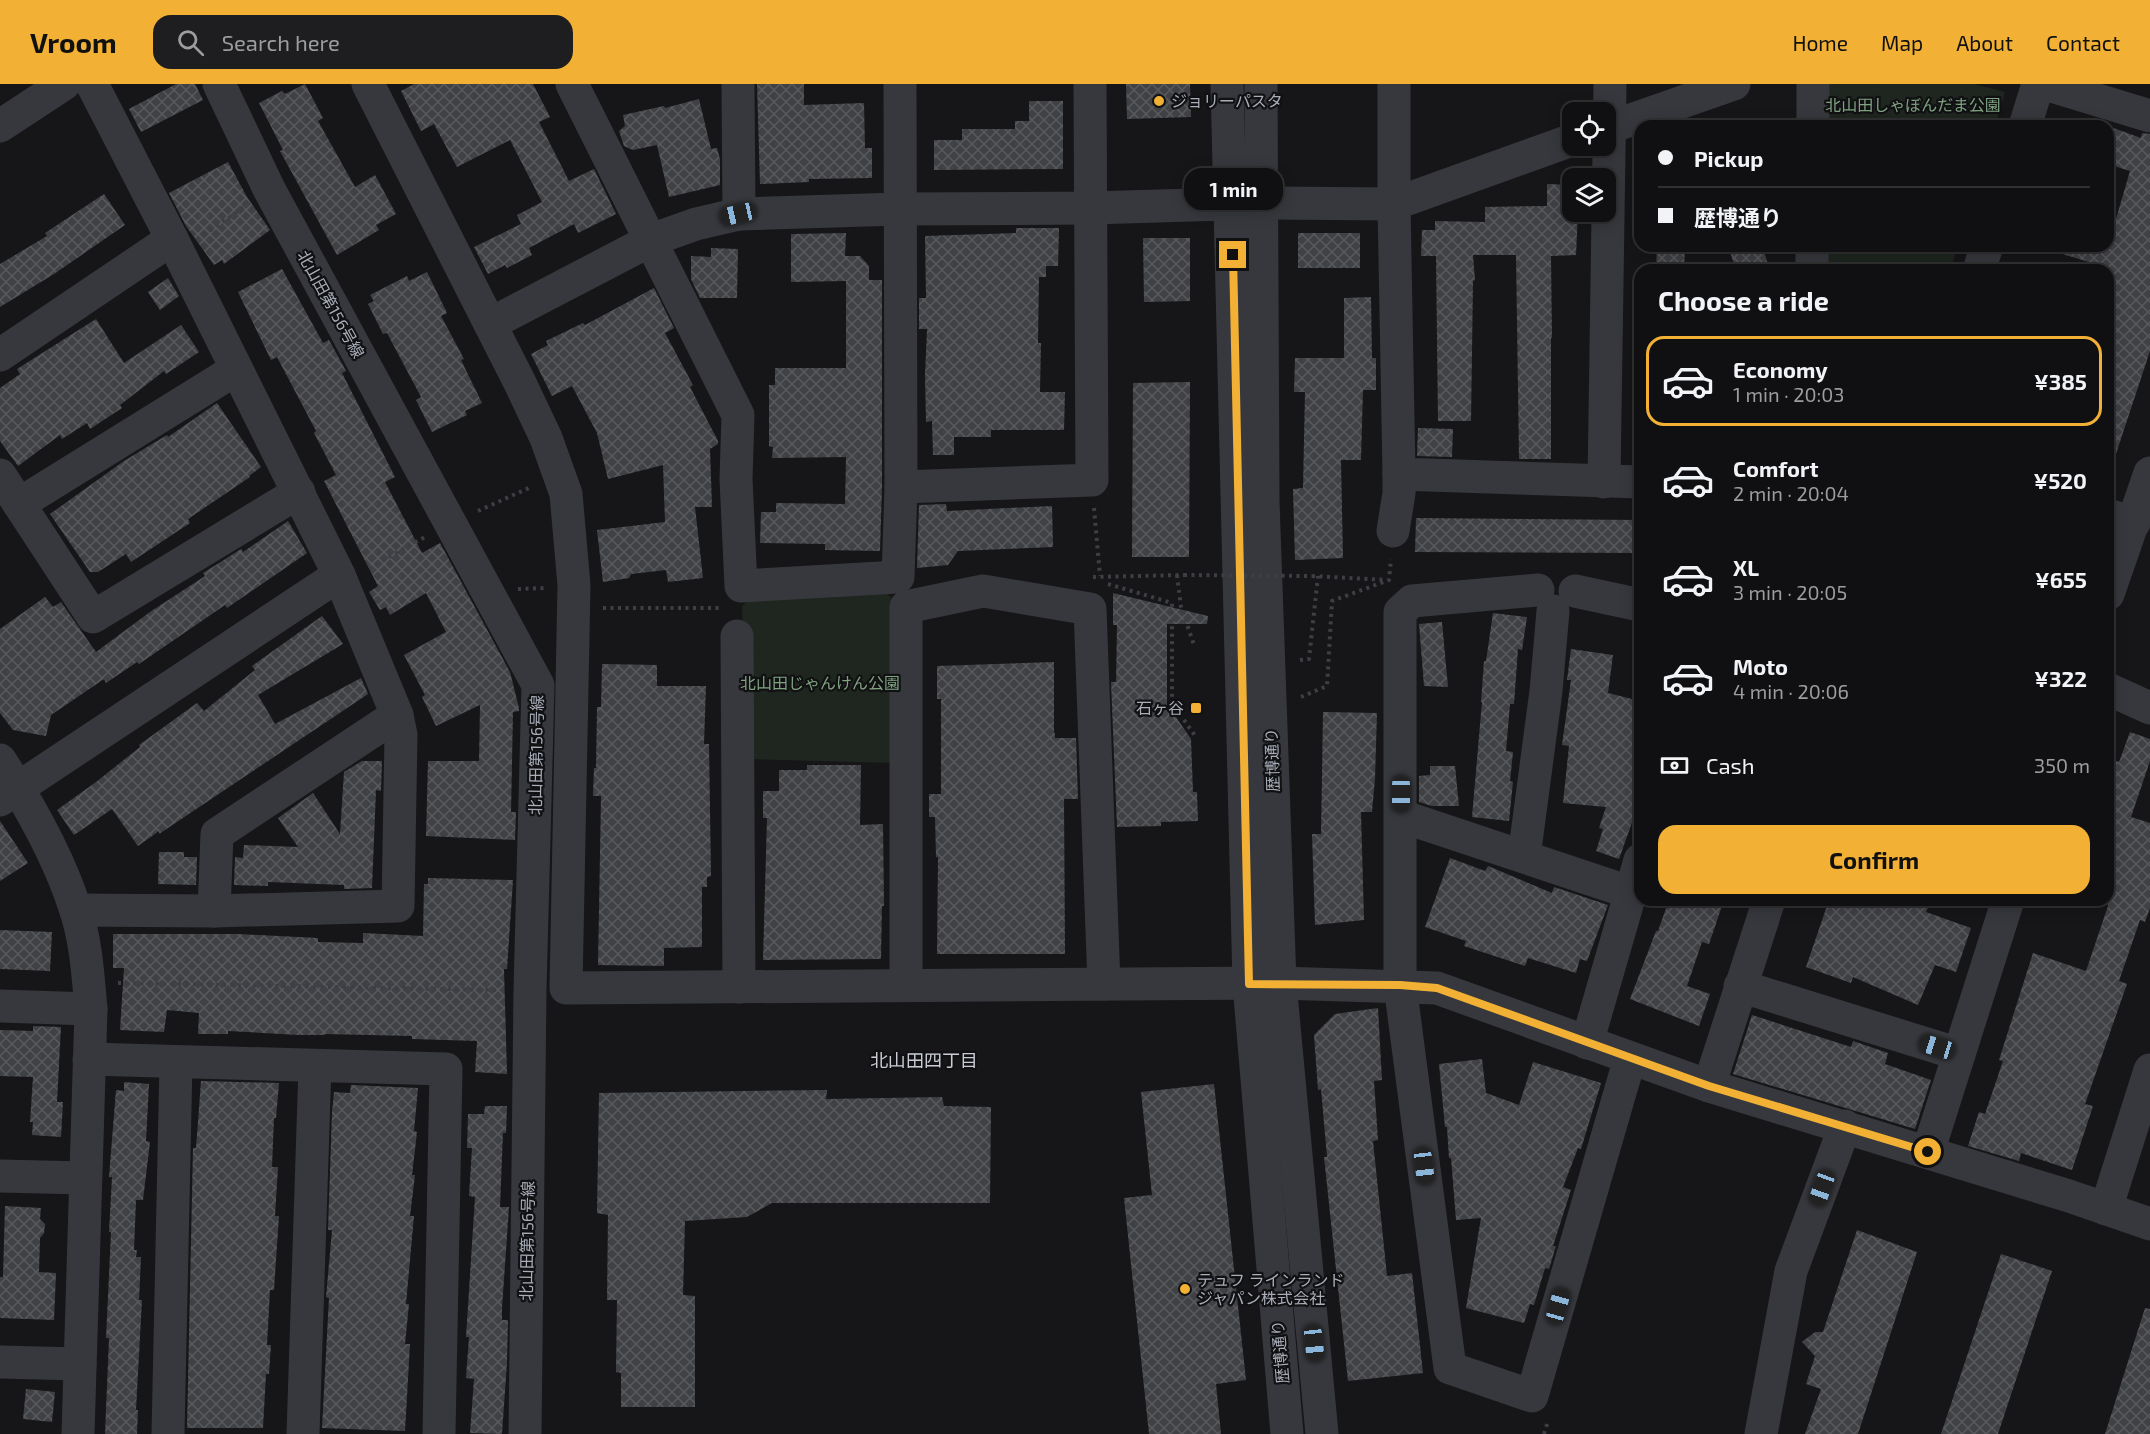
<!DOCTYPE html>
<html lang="en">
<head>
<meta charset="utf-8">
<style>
	body { margin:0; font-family:"Exo 2","Noto Sans JP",sans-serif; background:#1e1e20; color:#f1f3f6; height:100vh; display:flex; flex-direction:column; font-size:22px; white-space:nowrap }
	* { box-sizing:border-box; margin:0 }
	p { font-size:20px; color:#9c9d9f }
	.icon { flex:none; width:33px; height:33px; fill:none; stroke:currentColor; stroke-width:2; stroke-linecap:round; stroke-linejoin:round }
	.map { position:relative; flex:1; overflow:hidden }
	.drawer { position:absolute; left:1634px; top:180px; width:480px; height:642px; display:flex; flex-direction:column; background:#101012; border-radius:18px; box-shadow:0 3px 15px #0003,0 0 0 2px #303032 }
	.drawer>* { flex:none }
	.guide { position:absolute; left:1634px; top:36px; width:480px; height:132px; border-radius:18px; box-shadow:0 3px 15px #0003,0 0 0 2px #303032; display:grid; align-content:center; height:132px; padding:0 24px; background:#101012 }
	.controls { position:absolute; left:1562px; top:18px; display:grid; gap:12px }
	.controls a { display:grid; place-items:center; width:54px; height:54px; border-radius:12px; background:#101012; box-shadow:0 3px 15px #0003,0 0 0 2px #303032; font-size:30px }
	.end { position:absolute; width:27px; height:27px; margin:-14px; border:8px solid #f2b134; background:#111; box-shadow:0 0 0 3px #111 }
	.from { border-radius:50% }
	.bubble { position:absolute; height:42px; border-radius:18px; background:#101012; box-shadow:0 3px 15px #0003,0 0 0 2px #303032; font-size:20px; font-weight:700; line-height:42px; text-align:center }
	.car { position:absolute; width:18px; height:36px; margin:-18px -9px; border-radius:8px; box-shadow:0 0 4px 2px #0007; background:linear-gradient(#222 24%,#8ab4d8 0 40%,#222 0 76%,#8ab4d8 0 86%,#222 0) }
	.guide b { display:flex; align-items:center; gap:21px; height:57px; font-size:22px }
	.guide b+b { border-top:2px solid #303032 }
	.guide i { width:15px; height:15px; background:#f1f3f6 }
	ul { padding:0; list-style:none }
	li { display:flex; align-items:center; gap:18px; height:90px; margin:0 12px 9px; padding:0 12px; border:3px solid transparent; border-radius:18px }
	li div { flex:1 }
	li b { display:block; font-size:22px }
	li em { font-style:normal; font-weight:700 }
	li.selected { border-color:#f2b134 }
	li>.icon { width:54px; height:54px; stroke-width:1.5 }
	h2 { padding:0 24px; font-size:27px; line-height:72px }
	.pay { display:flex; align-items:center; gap:15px; height:66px; padding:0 24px; font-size:22px }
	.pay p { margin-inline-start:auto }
	.cta { display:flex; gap:12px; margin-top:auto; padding:12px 24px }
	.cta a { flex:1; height:69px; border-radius:18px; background:#f2b134; color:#111; font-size:24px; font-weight:700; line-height:69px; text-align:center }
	header { display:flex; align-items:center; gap:36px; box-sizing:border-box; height:84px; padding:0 30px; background:#f2b134; color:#111 }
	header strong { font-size:28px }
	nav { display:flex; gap:33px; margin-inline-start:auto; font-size:21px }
	.search { width:420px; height:54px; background:#1e1e20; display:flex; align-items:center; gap:15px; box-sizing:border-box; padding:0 21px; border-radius:18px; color:#9c9d9f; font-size:22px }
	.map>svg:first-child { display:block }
	.green { fill:#1e261f }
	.building { fill:url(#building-cross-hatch) }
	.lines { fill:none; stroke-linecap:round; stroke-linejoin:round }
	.path { stroke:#3d3f44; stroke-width:4; stroke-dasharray:3 4.5; stroke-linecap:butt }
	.minor { stroke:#37383d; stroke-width:33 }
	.path-bridge { stroke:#3d3f44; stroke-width:4; stroke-dasharray:3 4.5; stroke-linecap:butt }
	.route { stroke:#f2b134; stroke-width:8 }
	.poi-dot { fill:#f2b134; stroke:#111113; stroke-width:2 }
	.labels { text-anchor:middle; stroke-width:4.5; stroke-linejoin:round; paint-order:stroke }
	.poi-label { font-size:16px; fill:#a8adb8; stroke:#111113; text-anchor:start }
	.park-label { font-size:16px; fill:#7fa381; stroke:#111113 }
	.street-label { font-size:16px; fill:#a8adb8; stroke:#111113 }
	.neighbourhood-label { font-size:18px; fill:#c9ccd4; stroke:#111113 }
</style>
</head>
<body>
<header>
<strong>Vroom</strong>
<div class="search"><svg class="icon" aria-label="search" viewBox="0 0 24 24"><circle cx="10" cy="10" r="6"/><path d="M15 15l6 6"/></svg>Search here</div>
<nav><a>Home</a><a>Map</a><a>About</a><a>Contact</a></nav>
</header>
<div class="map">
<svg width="2150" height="1350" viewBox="0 0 2150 1350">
	<defs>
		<pattern id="building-cross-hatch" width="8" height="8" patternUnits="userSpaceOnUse" patternTransform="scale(1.5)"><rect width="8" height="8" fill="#404145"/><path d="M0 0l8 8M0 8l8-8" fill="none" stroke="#595a5e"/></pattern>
	</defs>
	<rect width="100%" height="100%" fill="#161618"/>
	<g class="green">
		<polygon points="1822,0 1974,0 2005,8 1995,42 1822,42"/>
		<polygon points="1822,162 1958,162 1950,186 1821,186"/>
		<polygon points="884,506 897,520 893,679 747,675 742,522 753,512"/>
	</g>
	<g class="building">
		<polygon points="176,0 195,0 203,16 141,48 129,25"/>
		<polygon points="305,0 323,34 318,37 355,103 375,91 396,130 376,141 379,146 337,171 280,67 283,66 259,19 282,7 285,10"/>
		<polygon points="414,0 533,0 550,33 539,38 569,97 594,85 616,130 578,149 574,140 529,164 532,171 507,184 505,181 488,190 474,163 521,140 517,131 542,118 510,56 457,83 434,40 421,47 401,7"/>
		<polygon points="757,0 804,0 804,21 864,19 865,64 872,64 872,94 809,95 809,98 760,100"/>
		<polygon points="1126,0 1190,0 1191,33 1127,35"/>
		<polygon points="699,15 711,65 717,64 720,75 720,101 669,113 657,61 633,66 624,62 619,47 625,42 623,31 664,22 665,24"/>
		<polygon points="1029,17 1063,17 1063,85 934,86 934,56 962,56 962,45 1015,45 1015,37 1029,37"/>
		<polygon points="2108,42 2141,54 2142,49 2150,50 2150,267 2112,382 2108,381 2108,186 2101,186 2102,182 2056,168 2057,162 2108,162 2130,87 2108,80"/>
		<polygon points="228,78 247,113 270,146 224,180 222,176 214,181 186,142 169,109"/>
		<polygon points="1547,100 1572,101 1572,128 1578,128 1576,171 1551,172 1552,254 1551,254 1551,375 1519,375 1516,171 1473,171 1475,196 1473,197 1471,337 1438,337 1436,172 1421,172 1422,146 1435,146 1435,137 1485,138 1485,123 1547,122"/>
		<polygon points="104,110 125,141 54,190 0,223 0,180 47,152 45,149"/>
		<polygon points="1016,144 1059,144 1058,182 1046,182 1046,193 1039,193 1038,259 1041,259 1040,308 1065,308 1064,346 991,346 991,353 954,353 954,371 933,371 932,337 926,338 925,291 927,245 919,245 919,214 926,214 925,152 1016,149"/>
		<polygon points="846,149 845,172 860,172 869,182 869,196 882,196 882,403 880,467 825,466 825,460 760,459 761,428 776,428 776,419 845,420 846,373 772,374 773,363 769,362 769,301 775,301 775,284 846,284 846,197 791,198 791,150"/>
		<rect x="1298" y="149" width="62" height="35"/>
		<polygon points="1143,154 1190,154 1190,217 1144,218"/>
		<polygon points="1657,162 1685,162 1684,186 1656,186"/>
		<polygon points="1728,162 1762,162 1770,186 1736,186"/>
		<polygon points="711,164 738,165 737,214 700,214 691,195 691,172 711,173"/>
		<polygon points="282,185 323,259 329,256 346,287 342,289 395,393 385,398 422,469 440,459 510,588 519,624 519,627 513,628 511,728 516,728 515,756 426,752 428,677 479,677 480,621 436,642 422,613 425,611 404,571 446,548 426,509 390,531 386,523 380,526 369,508 378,502 324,397 336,391 314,349 316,347 277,273 271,276 238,208"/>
		<polygon points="427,188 447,229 441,232 464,275 461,276 482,319 465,327 467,331 432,348 416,316 421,313 387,249 383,250 368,220 374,217 370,211 407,192 409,197"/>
		<polygon points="168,194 179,212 160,226 148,208"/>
		<polygon points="654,204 674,244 665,249 693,301 690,303 718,357 718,360 710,365 712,423 695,423 703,494 668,498 666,486 631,490 629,494 603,498 597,446 665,438 663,381 608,395 597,349 572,302 552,312 531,270 548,261 546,257 583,239 585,241"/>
		<polygon points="1371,213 1372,274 1376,274 1376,306 1363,306 1361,376 1341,376 1343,474 1295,476 1293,405 1303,404 1305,308 1294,308 1295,274 1344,274 1344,214"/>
		<polygon points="96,235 124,279 181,241 199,268 166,290 164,287 120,321 122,324 90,345 87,339 62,355 60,351 18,382 0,357 0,304 20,290 17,285"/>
		<polygon points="1190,298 1189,473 1132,473 1133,299"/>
		<polygon points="217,319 261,383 249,392 250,393 188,435 190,439 131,478 126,470 98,488 90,488 50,430 124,377 167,351 168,353"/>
		<polygon points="1418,344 1453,345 1452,373 1417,372"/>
		<polygon points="946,420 947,427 1052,422 1053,463 958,467 948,481 917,484 919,421"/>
		<polygon points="1416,434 1640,436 1640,469 1415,468"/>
		<polygon points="288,437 307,469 227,524 225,521 139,580 137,578 106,599 104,595 51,631 46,652 13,646 0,629 0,545 45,513 53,523 61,518 96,568 150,528 205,492 203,489 219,479 241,465 243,468"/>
		<polygon points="1113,509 1208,532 1207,540 1167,540 1167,620 1191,655 1193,708 1197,708 1198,737 1161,738 1161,742 1117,743 1111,598 1116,598 1117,541 1113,541"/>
		<polygon points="1493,529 1527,533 1522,566 1518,565 1514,620 1510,620 1506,667 1513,668 1510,697 1513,698 1509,737 1472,733 1482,618 1481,618 1484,577 1486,577"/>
		<polygon points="322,532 343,560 258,611 275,640 361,594 368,610 159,750 159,747 138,762 112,725 74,751 57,726 96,698 140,663 139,661 197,619 204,627 255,586 252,582"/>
		<polygon points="1442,538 1448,603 1424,602 1419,540"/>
		<polygon points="1571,565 1613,571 1608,609 1640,617 1640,716 1619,775 1596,767 1603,745 1599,744 1606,723 1563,719 1569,662 1562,661 1571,596 1567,596"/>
		<polygon points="1054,578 1054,649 1055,649 1055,654 1076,654 1078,715 1064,715 1065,870 937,870 938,773 936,773 935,733 929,733 929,710 941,710 941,615 937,615 937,582"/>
		<polygon points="602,580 657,581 657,602 706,602 704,660 709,660 711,792 707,793 707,803 702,803 702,863 664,864 664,882 598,881 601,712 593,712 594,684 596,684 597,623 601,623"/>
		<polygon points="1323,628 1377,629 1375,694 1372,728 1361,728 1364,836 1315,841 1312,750 1321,750"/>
		<polygon points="2130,648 2150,655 2150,677 2131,733 2150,739 2150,824 2145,838 2140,836 2119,897 2127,900 2085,1020 2093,1022 2072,1086 2021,1069 2019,1077 1968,1062 1979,1028 1985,1030 2003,977 1999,976 2033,869 2086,887 2108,822 2108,674 2119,678"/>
		<polygon points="362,677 382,677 381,707 376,706 372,804 344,805 344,801 268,798 268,802 234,801 235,773 243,774 244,761 298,763 278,734 313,709 340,750 344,688"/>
		<polygon points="807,681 861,681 860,741 883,740 884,822 882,822 881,875 763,876 767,734 763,734 763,707 779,707 779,686 807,686"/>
		<polygon points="1430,682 1455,682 1459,722 1432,722 1419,718 1419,692 1430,691"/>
		<polygon points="0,737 28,779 0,797"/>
		<polygon points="159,768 184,768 184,773 197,773 196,801 158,800"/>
		<polygon points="1450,774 1485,787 1488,782 1552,809 1554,803 1608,821 1587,877 1580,875 1576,889 1528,874 1525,882 1464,862 1466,857 1425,843"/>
		<polygon points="428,794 513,796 507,885 504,885 507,990 475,988 477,957 412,955 412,952 325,950 325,951 299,951 228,947 228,950 198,950 199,929 167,926 164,948 120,946 124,884 113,884 113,850 237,850 318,854 318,858 363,859 363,849 423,852 424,800 428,800"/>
		<polygon points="1669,816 1724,816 1709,860 1702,858 1687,902 1710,910 1699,942 1630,915 1656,847 1658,847"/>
		<polygon points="1829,816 1931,816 1926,828 1971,844 1956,888 1935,881 1918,921 1853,893 1851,899 1806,883"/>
		<polygon points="0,846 52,848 50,887 0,885"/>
		<polygon points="1378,924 1382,996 1374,997 1378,1056 1373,1057 1387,1192 1412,1189 1423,1289 1348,1297 1324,1073 1327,1073 1321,1005 1318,1006 1314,951 1335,930"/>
		<polygon points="1752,931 1851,963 1853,957 1888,969 1885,980 1931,996 1915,1045 1733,990"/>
		<polygon points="33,942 61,943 57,1018 63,1018 61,1053 32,1051 33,1038 30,1038 33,993 0,992 0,946 33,947"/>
		<polygon points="1482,975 1486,1009 1519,1021 1533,978 1601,999 1581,1065 1578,1064 1563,1103 1571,1106 1553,1162 1556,1162 1549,1185 1545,1184 1534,1221 1530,1220 1524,1239 1466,1224 1481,1134 1456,1136 1451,1074 1449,1074 1447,1043 1445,1043 1439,980"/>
		<polygon points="201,997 279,999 276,1034 274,1034 272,1083 278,1083 275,1132 279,1132 274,1206 270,1206 267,1261 271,1261 269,1290 266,1290 263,1344 187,1344 193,1064 196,1064"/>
		<polygon points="124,998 149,1000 146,1057 150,1058 143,1116 136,1116 134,1166 137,1166 136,1173 141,1173 139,1216 142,1216 136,1326 138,1326 137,1350 105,1350 109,1254 106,1254 111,1148 109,1148 112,1093 109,1093 116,1006 124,1007"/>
		<polygon points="1214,1000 1246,1296 1216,1300 1221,1350 1149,1350 1124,1114 1152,1111 1141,1008"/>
		<polygon points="351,1001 418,1004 414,1047 417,1048 412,1091 415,1091 410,1132 414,1132 406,1220 409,1220 405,1260 410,1260 405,1347 322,1344 329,1214 326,1213 332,1146 328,1146 332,1028 334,1008 350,1009"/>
		<polygon points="827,1006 826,1015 942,1013 944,1022 991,1023 990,1119 772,1119 747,1133 685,1137 683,1211 695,1212 695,1323 621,1323 621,1289 616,1288 617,1216 607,1216 608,1131 597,1129 599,1009"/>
		<polygon points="485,1022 507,1022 506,1049 503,1049 500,1123 509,1123 502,1224 502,1236 508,1236 507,1278 502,1350 470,1349 474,1295 466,1294 469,1253 466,1253 475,1113 469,1112 472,1064 467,1064 468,1030 484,1030"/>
		<polygon points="5,1122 41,1124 40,1135 45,1140 44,1149 40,1154 39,1188 56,1189 54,1236 0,1234 0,1193 3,1193"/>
		<polygon points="1857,1146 1917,1168 1858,1350 1805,1350 1821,1305 1806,1300 1815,1272 1802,1258 1815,1248 1823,1248"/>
		<polygon points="2001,1170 2052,1187 1998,1350 1941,1350"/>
		<polygon points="2145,1224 2150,1225 2150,1350 2105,1350"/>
		<polygon points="26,1305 55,1308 52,1338 23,1335"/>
	</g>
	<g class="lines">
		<g class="path">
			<polyline points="204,151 244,123"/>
			<polyline points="1094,424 1100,492"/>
			<polyline points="478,427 531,403"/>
			<polyline points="369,484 425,453"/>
			<polyline points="1177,491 1181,523 1194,561"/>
			<polyline points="1312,492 1387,496"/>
			<polyline points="1093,493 1184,491"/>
			<polyline points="1108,500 1172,519 1172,619 1196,653"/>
			<polyline points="518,505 544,504"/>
			<polyline points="603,524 722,524"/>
			<polyline points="1300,576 1309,575 1318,492"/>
			<polyline points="1301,613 1327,602 1332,517 1389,496 1391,475"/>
			<polyline points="118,899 500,906"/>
			<polyline points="1544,1350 1548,1337"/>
		</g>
		<g class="minor">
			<polyline points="219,0 269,105 538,601 530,906 525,1350"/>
			<polyline points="368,0 520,299 546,354 566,410 574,501 566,904 1280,899 1437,904 1709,1002 2069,1112 2150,1140"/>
			<polyline points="572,0 738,331 736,395 741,502 898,493 901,403 900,0"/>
			<polyline points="738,0 739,130"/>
			<polyline points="1227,0 1249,900 1287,1350"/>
			<polyline points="1261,0 1263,417 1280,899 1322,1350"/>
			<polyline points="1394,0 1394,120 1399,390 1640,398"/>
			<polyline points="2045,0 2150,32"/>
			<polyline points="0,42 64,0"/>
			<polyline points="1813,42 1813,0"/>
			<polyline points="2025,42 2038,0"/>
			<polyline points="1605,45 1734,0"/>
			<polyline points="1812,162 1812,186"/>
			<polyline points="1979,186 1987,162"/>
			<polyline points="490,240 651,156 696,140 739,130 899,125 1090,124 1261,119 1394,120 1572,56"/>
			<polyline points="0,271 172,155"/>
			<polyline points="0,391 93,533 299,408"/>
			<polyline points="1604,398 1610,0"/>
			<polyline points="901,403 1092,396 1090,0"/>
			<polyline points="19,420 235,286"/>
			<polyline points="2108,431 2134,439"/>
			<polyline points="1393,447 1399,409 1399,390"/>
			<polyline points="1538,506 1412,517 1400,528 1400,901 1450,1284 1532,1312 1630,974"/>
			<polyline points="1575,507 1640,521"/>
			<polyline points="2108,510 2150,389"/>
			<polyline points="737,552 739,903"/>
			<polyline points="2108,605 2150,624"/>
			<path d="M0 676C30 722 58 771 75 824 86 856 88 891 91 925L78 1350"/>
			<polyline points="0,716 339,491"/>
			<polyline points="1401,732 1629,808"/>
			<polyline points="1524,773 1546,607 1553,527"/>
			<polyline points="76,826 214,827 398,822 401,651 397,631 339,491 172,155 92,0"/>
			<polyline points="214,827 217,750 397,631"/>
			<polyline points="906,901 906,523 983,507 1090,525 1104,900"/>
			<polyline points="1740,902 1959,970"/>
			<polyline points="0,922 91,925"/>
			<polyline points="1587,959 1640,776"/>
			<polyline points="89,975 446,985 439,1350"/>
			<polyline points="1709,1002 1769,816"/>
			<polyline points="1928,1068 2008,816"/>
			<polyline points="0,1092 85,1094"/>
			<polyline points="2106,1125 2150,986"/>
			<polyline points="0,1278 80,1280"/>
			<polyline points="168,1350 176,978"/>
			<polyline points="303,1350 315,982"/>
			<polyline points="1761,1350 1791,1187 1845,1042"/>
		</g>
		<polyline class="path-bridge" points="1184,491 1312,492"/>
	</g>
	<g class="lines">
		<polyline class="route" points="1233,171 1249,900 1400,901 1437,904 1709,1002 1928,1068"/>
	</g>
	<g class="poi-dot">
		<circle cx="1159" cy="17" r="6"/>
		<rect x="1190" y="618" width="12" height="12" rx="3"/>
		<circle cx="1185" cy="1205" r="6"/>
	</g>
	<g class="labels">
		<g class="poi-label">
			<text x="1171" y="23">ジョリーパスタ</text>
			<text x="1184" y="630" text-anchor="end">石ヶ谷</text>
			<text x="1197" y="1202">テュフ ラインランド<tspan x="1197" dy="18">ジャパン株式会社</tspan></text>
		</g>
		<g class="park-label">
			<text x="1913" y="27">北山田しゃぼんだま公園</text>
			<text x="820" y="605">北山田じゃんけん公園</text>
		</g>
		<g class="street-label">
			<text transform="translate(331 220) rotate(61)" y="6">北山田第156号線</text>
			<text transform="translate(536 671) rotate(-89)" y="6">北山田第156号線</text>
			<text transform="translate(1272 676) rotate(-92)" y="6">歴博通り</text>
			<text transform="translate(527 1157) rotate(-89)" y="6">北山田第156号線</text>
			<text transform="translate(1280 1268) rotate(-95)" y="6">歴博通り</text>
		</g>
		<g class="neighbourhood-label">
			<text x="924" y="983">北山田四丁目</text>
		</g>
	</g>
</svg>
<div class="controls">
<a><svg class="icon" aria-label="locate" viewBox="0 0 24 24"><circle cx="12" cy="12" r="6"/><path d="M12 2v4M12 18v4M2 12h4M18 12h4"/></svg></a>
<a><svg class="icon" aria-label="layers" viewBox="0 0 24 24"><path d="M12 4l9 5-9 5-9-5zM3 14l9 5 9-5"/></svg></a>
</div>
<i class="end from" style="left:1928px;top:1068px"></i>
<i class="end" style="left:1233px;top:171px"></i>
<div class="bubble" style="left:1184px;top:84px;width:99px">1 min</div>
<i class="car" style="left:738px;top:130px;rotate:257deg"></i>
<i class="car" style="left:1401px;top:710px;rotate:180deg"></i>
<i class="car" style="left:1937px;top:963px;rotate:287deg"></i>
<i class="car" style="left:1424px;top:1082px;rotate:173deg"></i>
<i class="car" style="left:1822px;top:1104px;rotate:200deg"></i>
<i class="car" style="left:1558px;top:1222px;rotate:16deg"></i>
<i class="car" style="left:1314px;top:1259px;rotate:174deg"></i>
<div class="guide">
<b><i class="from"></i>Pickup</b>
<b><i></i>歴博通り</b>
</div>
<section class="drawer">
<h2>Choose a ride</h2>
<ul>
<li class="selected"><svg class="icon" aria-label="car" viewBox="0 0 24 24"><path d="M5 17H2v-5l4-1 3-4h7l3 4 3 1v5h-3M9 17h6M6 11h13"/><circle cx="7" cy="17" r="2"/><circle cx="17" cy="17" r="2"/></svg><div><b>Economy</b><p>1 min · 20:03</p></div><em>¥385</em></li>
<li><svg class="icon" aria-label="car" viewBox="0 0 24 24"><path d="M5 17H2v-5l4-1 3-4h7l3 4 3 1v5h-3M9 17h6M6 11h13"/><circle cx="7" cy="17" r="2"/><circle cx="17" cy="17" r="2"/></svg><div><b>Comfort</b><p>2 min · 20:04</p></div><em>¥520</em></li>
<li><svg class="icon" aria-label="car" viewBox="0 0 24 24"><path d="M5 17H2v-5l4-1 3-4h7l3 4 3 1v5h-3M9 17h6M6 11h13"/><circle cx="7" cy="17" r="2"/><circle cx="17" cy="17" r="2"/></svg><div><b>XL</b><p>3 min · 20:05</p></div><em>¥655</em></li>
<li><svg class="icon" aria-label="car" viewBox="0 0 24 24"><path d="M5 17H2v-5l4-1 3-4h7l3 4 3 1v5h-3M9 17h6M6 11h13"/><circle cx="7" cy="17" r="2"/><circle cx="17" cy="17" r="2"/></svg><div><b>Moto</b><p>4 min · 20:06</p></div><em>¥322</em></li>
</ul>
<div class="pay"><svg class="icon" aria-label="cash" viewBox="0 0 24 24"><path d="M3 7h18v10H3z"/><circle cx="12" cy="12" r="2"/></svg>Cash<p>350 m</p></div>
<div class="cta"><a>Confirm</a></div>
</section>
</div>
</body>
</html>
